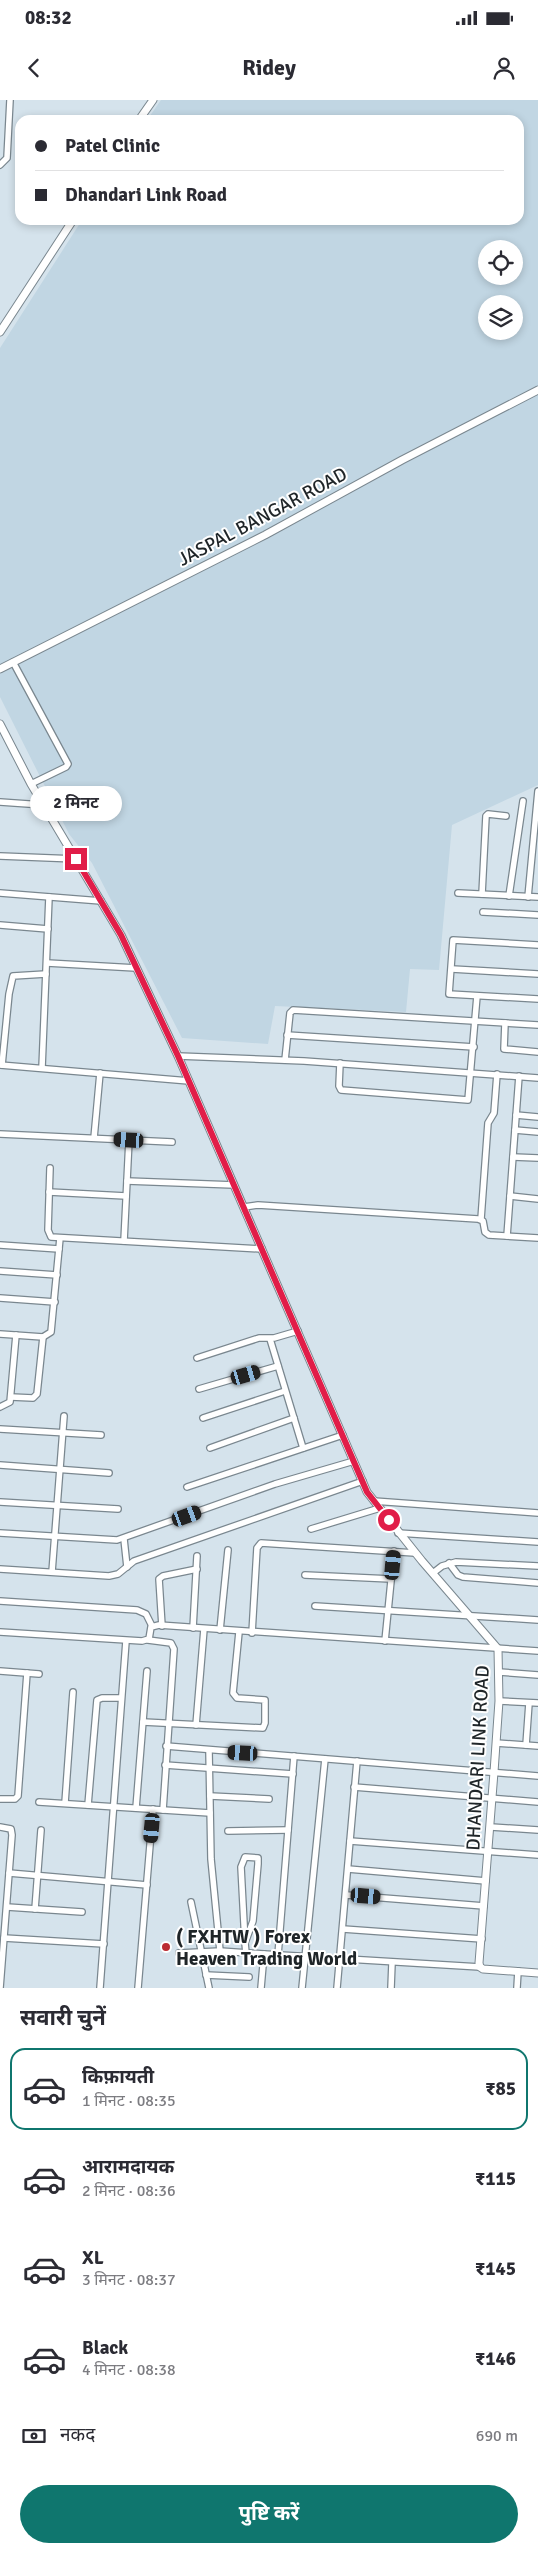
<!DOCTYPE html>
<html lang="hi">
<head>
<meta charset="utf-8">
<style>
	body { margin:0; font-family:Signika,"Noto Sans Devanagari",sans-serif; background:#f7f7f7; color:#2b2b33; height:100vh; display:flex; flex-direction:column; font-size:19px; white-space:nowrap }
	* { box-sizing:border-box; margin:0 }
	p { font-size:16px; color:#7c7c81 }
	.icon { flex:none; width:28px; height:28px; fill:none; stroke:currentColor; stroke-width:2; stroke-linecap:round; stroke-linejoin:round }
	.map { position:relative; height:1888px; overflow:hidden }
	.details { display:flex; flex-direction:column; background:#fff; flex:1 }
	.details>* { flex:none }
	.hud { position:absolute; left:15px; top:15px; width:509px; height:110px; border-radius:15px; box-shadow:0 2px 8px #0003; display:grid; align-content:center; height:110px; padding:0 20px; background:#fff }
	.tools { position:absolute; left:478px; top:140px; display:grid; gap:10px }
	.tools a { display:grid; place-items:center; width:45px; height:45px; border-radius:50%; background:#fff; box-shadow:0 2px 8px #0003; font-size:25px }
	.end { position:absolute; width:22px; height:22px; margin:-11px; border:6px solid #e11d48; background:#fff; box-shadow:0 0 0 2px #fff }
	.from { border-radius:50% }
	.bubble { position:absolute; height:35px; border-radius:18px; background:#fff; box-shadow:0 2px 8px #0003; font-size:16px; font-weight:700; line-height:35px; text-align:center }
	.car { position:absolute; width:15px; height:30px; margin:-15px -8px; border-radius:6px; box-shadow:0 0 4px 1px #0007; background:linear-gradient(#222 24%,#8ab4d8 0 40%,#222 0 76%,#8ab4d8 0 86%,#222 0) }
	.hud b { display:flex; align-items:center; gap:18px; height:48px; font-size:19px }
	.hud b+b { border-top:1px solid #e1e1e2 }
	.hud i { width:12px; height:12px; background:#2b2b33 }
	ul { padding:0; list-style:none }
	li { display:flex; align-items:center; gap:15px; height:82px; margin:0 10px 8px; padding:0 10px; border:2px solid transparent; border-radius:15px }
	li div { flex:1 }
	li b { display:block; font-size:19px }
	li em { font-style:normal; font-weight:700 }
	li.active { border-color:#0f766e }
	li>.icon { width:45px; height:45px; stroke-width:1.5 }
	h2 { padding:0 20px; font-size:22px; line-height:60px }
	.pay { display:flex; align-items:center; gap:12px; height:55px; padding:0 20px; font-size:19px }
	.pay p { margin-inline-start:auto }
	.primary-button { display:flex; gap:10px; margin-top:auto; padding:10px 20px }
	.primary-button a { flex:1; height:58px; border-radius:30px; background:#0f766e; color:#fff; font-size:20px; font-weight:700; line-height:58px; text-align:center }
	.status { display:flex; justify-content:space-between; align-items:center; height:35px; padding:0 25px; background:#fff; direction:ltr }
	.status svg { height:14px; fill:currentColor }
	header { display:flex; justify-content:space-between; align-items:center; height:65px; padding:0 20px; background:#fff; font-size:22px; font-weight:700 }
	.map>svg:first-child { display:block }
	.built { fill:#c1d6e3; fill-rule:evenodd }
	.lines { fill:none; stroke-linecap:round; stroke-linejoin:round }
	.minor-casing { stroke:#7a878f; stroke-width:8 }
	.tertiary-casing { stroke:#7a878f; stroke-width:9 }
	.minor { stroke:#fff; stroke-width:5.5 }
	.tertiary { stroke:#fff; stroke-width:7 }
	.route { stroke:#e11d48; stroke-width:6 }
	.poi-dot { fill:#bb2b32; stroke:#fff; stroke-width:2 }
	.labels { text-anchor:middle; stroke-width:4; stroke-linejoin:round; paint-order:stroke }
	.street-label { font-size:19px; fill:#1f2528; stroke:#fff }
	.poi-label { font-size:19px; font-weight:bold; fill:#1f2528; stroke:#fff; text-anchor:start }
</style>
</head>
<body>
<div class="status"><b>08:32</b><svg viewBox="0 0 49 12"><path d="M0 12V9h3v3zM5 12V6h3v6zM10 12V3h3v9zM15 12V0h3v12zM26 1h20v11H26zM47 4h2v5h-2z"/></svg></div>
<header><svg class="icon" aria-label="back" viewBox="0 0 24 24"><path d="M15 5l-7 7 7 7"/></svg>Ridey<svg class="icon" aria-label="person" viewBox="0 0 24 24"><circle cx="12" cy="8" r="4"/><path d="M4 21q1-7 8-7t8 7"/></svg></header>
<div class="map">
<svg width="538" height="1888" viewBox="0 0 538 1888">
	<rect width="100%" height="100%" fill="#d5e3ec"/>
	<path class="built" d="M161 0H538V685L452 725 439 870 410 869 406 912 275 906 268 944 182 938 92 763 69 734 0 597V248L82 120H519V20H147ZM486 149H514V176H486ZM486 204H514V231H486Z"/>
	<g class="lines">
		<g class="minor-casing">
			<g id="minor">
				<polyline points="0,65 7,58 10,0"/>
				<polyline points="13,562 68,664 66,667 31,684"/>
				<polyline points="0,702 43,705"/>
				<polyline points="0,756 76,759"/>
				<polyline points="0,793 101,801"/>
				<polyline points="458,793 538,797"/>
				<polyline points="482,794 486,716 488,714 506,716"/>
				<polyline points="509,796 523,701"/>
				<polyline points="528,797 538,691"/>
				<polyline points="483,812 538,815"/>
				<polyline points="0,825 48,829"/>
				<polyline points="538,845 453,840 449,894 538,899"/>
				<polyline points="47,863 136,868"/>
				<polyline points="452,869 538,874"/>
				<polyline points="505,923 504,949 538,952"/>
				<polyline points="287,935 474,947"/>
				<polyline points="178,956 304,961 538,978"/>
				<polyline points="285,960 290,913 293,910 538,925"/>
				<polyline points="340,963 339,986 341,990 468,1000 477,896"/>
				<polyline points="0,965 189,981"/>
				<polyline points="2,965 9,894 13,876 46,874"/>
				<polyline points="42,968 49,797"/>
				<polyline points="516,1015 538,1017"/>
				<polyline points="515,1030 538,1032"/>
				<polyline points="0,1034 172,1042"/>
				<polyline points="94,1038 100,973"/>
				<polyline points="513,1057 538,1058"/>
				<polyline points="50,1068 48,1130 51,1137 262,1149"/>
				<polyline points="127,1081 234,1085"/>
				<polyline points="49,1092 126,1096"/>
				<polyline points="510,1096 538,1099"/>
				<polyline points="244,1107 258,1105 478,1119 483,1121 485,1132 489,1135 538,1138"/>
				<polyline points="481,1119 488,1023 494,1013 497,974"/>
				<polyline points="507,1136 519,976"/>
				<polyline points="124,1141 129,1040"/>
				<polyline points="0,1145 59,1149"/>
				<polyline points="0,1171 57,1175"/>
				<polyline points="0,1198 55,1202"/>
				<polyline points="0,1234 43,1237 51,1232 60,1138"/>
				<polyline points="270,1239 303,1348"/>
				<polyline points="197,1258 259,1238 274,1238 298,1231"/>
				<polyline points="199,1289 278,1266"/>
				<polyline points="11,1297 33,1298 37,1294 43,1237"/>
				<polyline points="0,1307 10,1302 16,1235"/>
				<polyline points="203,1318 285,1291"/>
				<polyline points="0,1329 101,1335"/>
				<polyline points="210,1348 294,1318"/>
				<polyline points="0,1365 109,1373"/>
				<polyline points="187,1387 343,1335"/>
				<polyline points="374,1401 538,1413"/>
				<polyline points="0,1402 118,1409"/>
				<polyline points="311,1429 380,1408"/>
				<polyline points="0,1433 117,1440 275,1384 354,1361"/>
				<polyline points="398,1433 538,1442"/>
				<polyline points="124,1439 127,1467"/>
				<polyline points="449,1463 458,1475 463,1477 538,1483"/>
				<polyline points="0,1469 109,1476 118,1474 134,1461 363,1381"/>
				<polyline points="52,1472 64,1316"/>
				<polyline points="433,1473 442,1466 456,1462 538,1466"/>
				<polyline points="305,1475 391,1479"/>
				<polyline points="0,1501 137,1510 146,1514 152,1526"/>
				<polyline points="315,1506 538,1520"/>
				<polyline points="162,1526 159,1479 163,1476 197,1469"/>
				<polyline points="193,1528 197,1456"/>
				<polyline points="220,1530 228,1450"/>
				<polyline points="0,1532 142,1541 149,1539 151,1527 159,1525 538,1551"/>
				<polyline points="252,1533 257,1448 261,1443 415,1453"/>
				<polyline points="148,1540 171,1543 174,1549 163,1710"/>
				<polyline points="385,1541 394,1451"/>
				<polyline points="0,1571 39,1574"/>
				<polyline points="499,1572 538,1575"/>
				<polyline points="499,1601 538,1603"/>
				<polyline points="143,1622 263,1628 265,1623 265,1600 237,1598 233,1593 239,1532"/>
				<polyline points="196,1625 204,1529"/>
				<polyline points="496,1643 538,1646"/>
				<polyline points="526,1645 529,1603"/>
				<polyline points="166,1646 538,1676"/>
				<polyline points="209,1651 211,1759 220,1851"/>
				<polyline points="165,1665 293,1674"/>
				<polyline points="354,1687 538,1702"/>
				<polyline points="210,1696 269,1699"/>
				<polyline points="0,1699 15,1699 18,1696 27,1573"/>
				<polyline points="39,1702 210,1713"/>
				<polyline points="65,1703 73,1592"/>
				<polyline points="88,1705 97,1600 102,1598 121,1598"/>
				<polyline points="136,1708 147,1571"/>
				<polyline points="0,1727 11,1729 12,1735 0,1888"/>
				<polyline points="491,1727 538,1730"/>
				<polyline points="228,1731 288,1730"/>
				<polyline points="350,1741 538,1755"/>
				<polyline points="348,1769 486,1781"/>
				<polyline points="9,1773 147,1785"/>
				<polyline points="346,1795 484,1806"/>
				<polyline points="191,1802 209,1888"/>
				<polyline points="7,1807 82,1812"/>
				<polyline points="35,1809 41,1730"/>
				<polyline points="343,1829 482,1839"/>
				<polyline points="4,1838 104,1844"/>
				<polyline points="245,1843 253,1821 258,1764 258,1758 245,1757 241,1767 245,1843 246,1853"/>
				<polyline points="179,1853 220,1851 264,1854"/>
				<polyline points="278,1855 294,1656"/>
				<polyline points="206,1875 249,1877"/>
				<polyline points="100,1888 126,1541"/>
				<polyline points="138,1888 153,1709"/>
				<polyline points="261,1888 264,1854 480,1867"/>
				<polyline points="302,1888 325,1659"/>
				<polyline points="337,1888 357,1661"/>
				<polyline points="391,1888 392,1863"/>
				<polyline points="517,1888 518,1871"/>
			</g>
		</g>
		<g class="tertiary-casing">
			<g id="tertiary">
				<polyline points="139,20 153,0"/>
				<polyline points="0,232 73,120"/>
				<polyline points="0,569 265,435 402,360 538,290"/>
				<polyline points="0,624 31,684 121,835 178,956 367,1392 422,1461 498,1549 499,1601 494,1672 479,1863 480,1867 483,1869 538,1873"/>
			</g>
		</g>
		<use href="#minor" class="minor"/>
		<use href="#tertiary" class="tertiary"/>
	</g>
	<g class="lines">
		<polyline class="route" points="76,759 121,835 178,956 367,1392 389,1420"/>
	</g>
	<circle class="poi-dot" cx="166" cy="1847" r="5"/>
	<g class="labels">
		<g class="street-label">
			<text transform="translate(262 416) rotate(-28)" y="7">JASPAL BANGAR ROAD</text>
			<text transform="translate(477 1658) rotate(-87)" y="7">DHANDARI LINK ROAD</text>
		</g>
		<g class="poi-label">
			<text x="176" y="1843">( FXHTW ) Forex<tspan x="176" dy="22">Heaven Trading World</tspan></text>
		</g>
	</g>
</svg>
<div class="tools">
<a><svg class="icon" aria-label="locate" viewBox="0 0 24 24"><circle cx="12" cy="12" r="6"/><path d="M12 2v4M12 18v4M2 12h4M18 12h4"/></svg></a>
<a><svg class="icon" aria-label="layers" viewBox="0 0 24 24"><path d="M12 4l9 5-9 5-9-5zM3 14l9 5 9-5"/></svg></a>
</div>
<i class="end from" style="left:389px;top:1420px"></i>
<i class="end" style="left:76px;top:759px"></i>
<div class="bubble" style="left:30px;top:686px;width:92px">2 मिनट</div>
<i class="car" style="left:129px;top:1040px;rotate:273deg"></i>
<i class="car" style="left:246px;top:1275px;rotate:74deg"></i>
<i class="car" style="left:187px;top:1416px;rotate:70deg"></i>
<i class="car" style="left:393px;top:1465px;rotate:5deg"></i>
<i class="car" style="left:243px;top:1653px;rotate:273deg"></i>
<i class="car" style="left:152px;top:1728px;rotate:185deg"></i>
<i class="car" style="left:366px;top:1796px;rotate:95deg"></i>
<div class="hud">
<b><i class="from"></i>Patel Clinic</b>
<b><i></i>Dhandari Link Road</b>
</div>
</div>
<section class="details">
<h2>सवारी चुनें</h2>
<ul>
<li class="active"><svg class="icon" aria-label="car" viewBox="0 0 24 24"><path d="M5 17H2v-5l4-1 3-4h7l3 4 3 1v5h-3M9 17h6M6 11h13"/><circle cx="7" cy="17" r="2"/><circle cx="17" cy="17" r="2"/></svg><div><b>किफ़ायती</b><p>1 मिनट · 08:35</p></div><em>₹85</em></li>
<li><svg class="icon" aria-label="car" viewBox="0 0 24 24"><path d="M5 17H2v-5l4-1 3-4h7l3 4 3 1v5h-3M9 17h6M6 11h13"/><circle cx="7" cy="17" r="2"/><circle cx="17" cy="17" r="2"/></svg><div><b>आरामदायक</b><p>2 मिनट · 08:36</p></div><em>₹115</em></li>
<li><svg class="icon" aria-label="car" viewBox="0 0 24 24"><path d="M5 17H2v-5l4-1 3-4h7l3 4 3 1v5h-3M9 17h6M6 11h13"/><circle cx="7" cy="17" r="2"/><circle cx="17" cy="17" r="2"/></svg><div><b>XL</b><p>3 मिनट · 08:37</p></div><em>₹145</em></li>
<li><svg class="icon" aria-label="car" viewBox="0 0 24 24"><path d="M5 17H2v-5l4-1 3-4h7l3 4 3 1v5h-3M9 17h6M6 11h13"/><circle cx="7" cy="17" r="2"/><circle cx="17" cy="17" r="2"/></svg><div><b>Black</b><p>4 मिनट · 08:38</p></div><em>₹146</em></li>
</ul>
<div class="pay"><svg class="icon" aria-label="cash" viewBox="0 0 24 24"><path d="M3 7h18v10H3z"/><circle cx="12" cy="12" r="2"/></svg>नकद<p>690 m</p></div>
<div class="primary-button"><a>पुष्टि करें</a></div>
</section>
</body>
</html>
